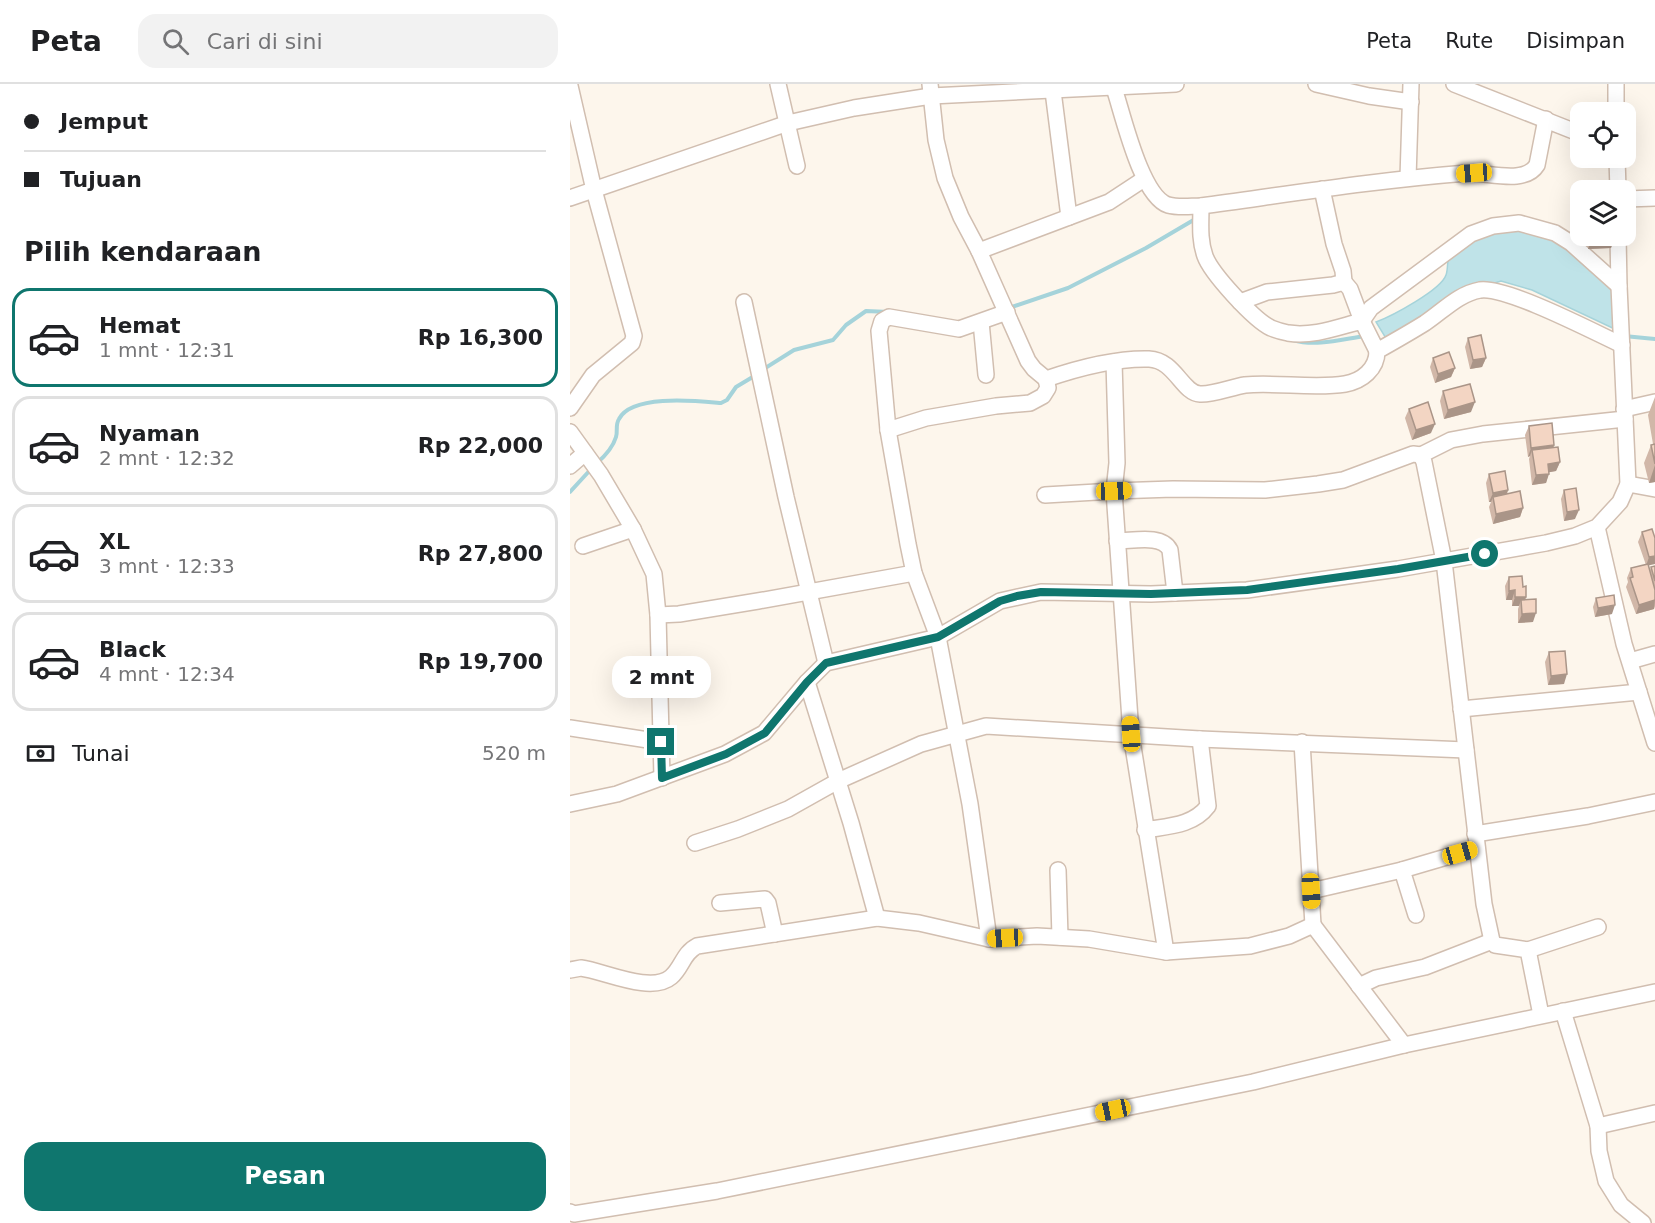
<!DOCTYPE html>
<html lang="id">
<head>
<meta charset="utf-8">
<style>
	body { margin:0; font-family:"DejaVu Sans",sans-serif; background:#f2f2f2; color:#202124; height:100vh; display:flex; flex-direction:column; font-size:22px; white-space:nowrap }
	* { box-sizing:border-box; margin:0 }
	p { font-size:20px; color:#757577 }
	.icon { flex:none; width:33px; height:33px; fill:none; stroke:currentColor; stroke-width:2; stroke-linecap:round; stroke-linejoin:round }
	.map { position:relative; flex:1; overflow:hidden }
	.panel { display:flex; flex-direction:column; background:#fff; width:570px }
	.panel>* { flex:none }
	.hud { display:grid; align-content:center; height:132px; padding:0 24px; background:#fff }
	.fabs { position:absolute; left:1000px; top:18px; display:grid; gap:12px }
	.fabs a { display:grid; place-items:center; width:66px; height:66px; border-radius:12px; background:#fff; box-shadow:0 6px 24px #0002; font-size:30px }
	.end { position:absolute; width:27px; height:27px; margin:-14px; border:8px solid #0f766e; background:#fff; box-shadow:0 0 0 3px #fff }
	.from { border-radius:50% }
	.bubble { position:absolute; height:42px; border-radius:18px; background:#fff; box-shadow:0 6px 24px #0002; font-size:20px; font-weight:700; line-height:42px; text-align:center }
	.car { position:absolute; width:18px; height:36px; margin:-18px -9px; border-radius:8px; box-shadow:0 0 4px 2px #0007; background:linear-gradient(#f5c518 24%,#345 0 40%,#f5c518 0 76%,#345 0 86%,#f5c518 0) }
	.hud b { display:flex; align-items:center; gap:21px; height:57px; font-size:22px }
	.hud b+b { border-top:2px solid #e0e0e0 }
	.hud i { width:15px; height:15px; background:#202124 }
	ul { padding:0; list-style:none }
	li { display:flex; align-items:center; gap:18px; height:99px; margin:0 12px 9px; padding:0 12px; border:3px solid #e0e0e0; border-radius:18px }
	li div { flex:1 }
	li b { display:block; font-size:22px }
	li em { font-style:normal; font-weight:700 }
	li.active { border-color:#0f766e }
	li>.icon { width:54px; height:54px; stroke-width:1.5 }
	h2 { padding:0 24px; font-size:27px; line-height:72px }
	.pay { display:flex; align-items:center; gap:15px; height:66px; padding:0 24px; font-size:22px }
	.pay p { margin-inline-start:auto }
	.action { display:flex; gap:12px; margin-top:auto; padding:12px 24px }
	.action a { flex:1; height:69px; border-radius:18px; background:#0f766e; color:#fff; font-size:24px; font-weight:700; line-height:69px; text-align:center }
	header { display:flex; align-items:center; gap:36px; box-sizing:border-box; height:84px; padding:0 30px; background:#fff; border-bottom:2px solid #e0e0e0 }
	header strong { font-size:28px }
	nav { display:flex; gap:33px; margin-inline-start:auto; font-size:21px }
	.search { width:420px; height:54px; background:#f2f2f2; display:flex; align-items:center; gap:15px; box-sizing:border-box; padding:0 21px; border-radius:18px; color:#757577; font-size:22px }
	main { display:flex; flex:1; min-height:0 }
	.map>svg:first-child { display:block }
	.water { fill:#bfe3e8; stroke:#a5d3da; stroke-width:1.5 }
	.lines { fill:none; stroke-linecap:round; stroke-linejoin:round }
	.stream { stroke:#a5d3da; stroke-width:4 }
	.minor-casing { stroke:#d1beb0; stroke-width:18 }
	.minor { stroke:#fff; stroke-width:15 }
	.wall { fill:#d1b7a8 }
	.shaded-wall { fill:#aa9588 }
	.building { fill:#f3d5c3; stroke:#aa9588; stroke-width:1.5 }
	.route { stroke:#0f766e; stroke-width:8 }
</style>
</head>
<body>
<header>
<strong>Peta</strong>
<div class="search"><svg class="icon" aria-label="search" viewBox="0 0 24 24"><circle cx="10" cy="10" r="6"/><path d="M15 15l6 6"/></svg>Cari di sini</div>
<nav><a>Peta</a><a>Rute</a><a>Disimpan</a></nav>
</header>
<main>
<section class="panel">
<div class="hud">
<b><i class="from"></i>Jemput</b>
<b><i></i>Tujuan</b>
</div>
<h2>Pilih kendaraan</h2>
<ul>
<li class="active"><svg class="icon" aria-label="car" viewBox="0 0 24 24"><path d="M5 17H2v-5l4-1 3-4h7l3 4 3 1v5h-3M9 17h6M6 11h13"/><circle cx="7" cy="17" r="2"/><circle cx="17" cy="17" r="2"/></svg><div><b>Hemat</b><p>1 mnt · 12:31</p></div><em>Rp 16,300</em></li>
<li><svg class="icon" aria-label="car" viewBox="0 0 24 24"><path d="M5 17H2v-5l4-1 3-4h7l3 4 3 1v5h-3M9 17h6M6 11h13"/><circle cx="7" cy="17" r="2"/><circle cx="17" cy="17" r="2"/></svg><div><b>Nyaman</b><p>2 mnt · 12:32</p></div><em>Rp 22,000</em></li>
<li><svg class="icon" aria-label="car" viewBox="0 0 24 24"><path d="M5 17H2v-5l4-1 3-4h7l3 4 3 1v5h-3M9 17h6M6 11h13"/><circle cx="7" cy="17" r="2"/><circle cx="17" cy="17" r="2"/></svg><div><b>XL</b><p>3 mnt · 12:33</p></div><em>Rp 27,800</em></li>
<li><svg class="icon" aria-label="car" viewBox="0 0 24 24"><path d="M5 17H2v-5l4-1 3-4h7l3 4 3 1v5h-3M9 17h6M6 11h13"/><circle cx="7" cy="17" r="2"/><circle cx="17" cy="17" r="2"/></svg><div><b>Black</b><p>4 mnt · 12:34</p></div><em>Rp 19,700</em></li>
</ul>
<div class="pay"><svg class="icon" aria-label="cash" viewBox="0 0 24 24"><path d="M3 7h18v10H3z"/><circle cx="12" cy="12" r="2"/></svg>Tunai<p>520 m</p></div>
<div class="action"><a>Pesan</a></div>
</section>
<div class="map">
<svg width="1085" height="1139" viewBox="0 0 1085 1139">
	<rect width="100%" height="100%" fill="#fdf6ec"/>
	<path class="water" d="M945 145 982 151 1049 205 1051 248 962 206 931 197 915 202 817 256 806 238C822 232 871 206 876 191 878 186 877 178 879 172L903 154Z"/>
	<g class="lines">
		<g class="stream">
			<polyline points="439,224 498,204 576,164 627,134"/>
			<polyline points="1054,252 1085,255"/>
			<path d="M723 256C746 263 773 255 795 252"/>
			<polyline points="192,286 224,266 263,256 276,241 296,227 319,228"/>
			<path d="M27 379C35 372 43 363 46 353 48 347 45 341 49 335 62 310 127 317 151 319L157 316 166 303 186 291"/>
			<polyline points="0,408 22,384"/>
		</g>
		<g class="minor-casing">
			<g id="minor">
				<polyline points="208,0 227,82"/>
				<path d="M360 0 366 56 375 94 391 133 409 167 458 277 464 285 476 295C508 284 545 274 579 275 605 276 612 309 630 310 642 311 662 303 675 301 706 298 745 305 775 300 792 297 807 285 807 267 823 258 839 249 855 239 873 227 888 210 910 206 936 202 1024 248 1052 261"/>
				<polyline points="746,0 799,12 841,18"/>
				<polyline points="884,0 1011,50"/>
				<polyline points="1046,0 1046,28"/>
				<polyline points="0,2 24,106 64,252 62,259 23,291 0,324"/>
				<path d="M544 4C553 31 571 112 598 121 609 124 621 122 631 122 720 110 808 96 897 89 918 88 955 101 967 81L976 35"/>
				<polyline points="483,7 499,133"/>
				<polyline points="1047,74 1048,106"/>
				<polyline points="838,94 841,0"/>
				<polyline points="752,105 764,160 773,187 774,198"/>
				<polyline points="0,114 218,39 284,24 361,12 606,0"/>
				<polyline points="1056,115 1085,114"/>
				<path d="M631 122C631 139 629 155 635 172 641 189 684 236 701 244 706 246 713 248 718 249 743 253 768 243 792 237L807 267"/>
				<polyline points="409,167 539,118 574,95"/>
				<polyline points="174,218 216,413 256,579"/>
				<polyline points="670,218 697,208 763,201 774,198 780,205 792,237 801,224 901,150 923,142 949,139 985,149 1001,159 1049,202"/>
				<polyline points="411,238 416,291"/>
				<polyline points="1054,325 1085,318"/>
				<polyline points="318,346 356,334 426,322 460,319 473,312 478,304 476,295"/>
				<polyline points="0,348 31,391 63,445 84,490 88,531 92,694"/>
				<polyline points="851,371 881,356 913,350 1055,335"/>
				<polyline points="0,382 15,369"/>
				<polyline points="1058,400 1085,405"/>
				<polyline points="475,411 544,407 547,379 544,278"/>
				<polyline points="1027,443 1054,560 1085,659"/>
				<path d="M547 457C563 457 592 450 600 466L605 509"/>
				<polyline points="13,462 63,445"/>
				<polyline points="88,531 109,530 188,517 344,489"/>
				<polyline points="1060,577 1085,570"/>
				<polyline points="237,598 281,739 307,834"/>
				<polyline points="891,625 1069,608"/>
				<polyline points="0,644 91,658"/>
				<polyline points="732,658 743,841"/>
				<polyline points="0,720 47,710 155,670 194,649 237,598 256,579 368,553 430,517 471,508 581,510 677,506 828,485 976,459 1005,452 1027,443 1050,418 1058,400 1049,202 1048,152"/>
				<path d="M575 746C598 742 623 742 638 722L630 655"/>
				<polyline points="905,750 1018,732 1085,718"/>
				<polyline points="125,759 168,745 218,725 268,697 351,660 416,642 630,655 896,666"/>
				<polyline points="488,786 490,853"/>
				<polyline points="741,807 832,786"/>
				<polyline points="150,819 195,815 198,819 205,850"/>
				<polyline points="846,831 832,786 907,764"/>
				<polyline points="419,855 400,720 368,553 344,489 338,460 318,346 309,247 312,237 319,233 389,245 437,228"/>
				<polyline points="958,866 1028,843"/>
				<polyline points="596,868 561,650 544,407 603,405 695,406 748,400 773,396 843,370 851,371 854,378 874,477 914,820 922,857 925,861 958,866 971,931"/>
				<path d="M0 886 11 884C34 887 81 910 101 893 112 884 113 869 127 862L307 834 349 839 419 855 467 852 519 855 596 868 680 862 719 852 743 841 834 961"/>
				<polyline points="789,902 806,894 855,883 922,857"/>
				<polyline points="993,927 1028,1042 1029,1067 1036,1097 1051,1121 1073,1139"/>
				<polyline points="1028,1042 1085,1029"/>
				<polyline points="0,1128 4,1130 147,1107 683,998 834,961 1085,908"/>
			</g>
		</g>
		<use href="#minor" class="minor"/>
	</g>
	<g class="wall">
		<polygon points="1018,152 1044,152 1044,155 1041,164 1018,165"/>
		<polygon points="898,254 916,274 912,283 900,285 895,263"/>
		<polygon points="863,274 885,284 881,293 865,299 860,283"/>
		<polygon points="873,307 901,328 874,335 870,317"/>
		<polygon points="1085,313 1085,398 1079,399 1074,379 1081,361 1083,360 1078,331"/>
		<polygon points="839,325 861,349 842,356 835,334"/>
		<polygon points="959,342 984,361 984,363 990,378 986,387 979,388 976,399 962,401 959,375 960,372 958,373 955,351"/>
		<polygon points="919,390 938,406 937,410 953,424 950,433 923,440 919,423 921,418 919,418 916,399"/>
		<polygon points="994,406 1005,435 994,437 991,415"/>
		<polygon points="1082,445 1079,482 1080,486 1081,483 1085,482 1085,522 1084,525 1066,530 1056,503 1058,498 1057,494 1061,484 1076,481 1068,458 1072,448"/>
		<polygon points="939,493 953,503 956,513 955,516 963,538 948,539 948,525 949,522 942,522 942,516 936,516 935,502"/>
		<polygon points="1026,514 1042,530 1025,533 1023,523"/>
		<polygon points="979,568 994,600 978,601 975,578"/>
	</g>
	<g class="shaded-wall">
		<polygon points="1022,155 1044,155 1041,164 1018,165"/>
		<polygon points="916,274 912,283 900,285 903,276"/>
		<polygon points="885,284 881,293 865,299 868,290"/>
		<polygon points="905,318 901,328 874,335 878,326"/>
		<polygon points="865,340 861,349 842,356 846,346"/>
		<polygon points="984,361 981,370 962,366 960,372 958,373 961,364"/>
		<polygon points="990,378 986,387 975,389 978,380"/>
		<polygon points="1085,381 1085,398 1079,399"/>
		<polygon points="979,390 976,399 962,401 966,391"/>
		<polygon points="938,406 935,415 923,413 921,418 919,418 923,409"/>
		<polygon points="953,424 950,433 923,440 926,430"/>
		<polygon points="1009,426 1005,435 994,437 997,428"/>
		<polygon points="1085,472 1085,480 1076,482 1079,473"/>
		<polygon points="945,506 942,516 936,516 939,507"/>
		<polygon points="945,513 956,513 953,522 951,516 949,522 942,522"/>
		<polygon points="1085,516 1084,525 1066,530 1069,521"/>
		<polygon points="1045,521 1042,530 1025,533 1028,524"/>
		<polygon points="966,529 963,538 948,539 952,530"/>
		<polygon points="997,590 994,600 978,601 981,592"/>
	</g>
	<g class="building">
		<rect x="1022" y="152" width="22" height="3"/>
		<polygon points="911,251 916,274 903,276 898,254"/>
		<polygon points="879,268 885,284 868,290 863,274"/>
		<polygon points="900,300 905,318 878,326 873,307"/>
		<polygon points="858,318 865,340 846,346 839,325"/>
		<polygon points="982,339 984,361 961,364 959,342"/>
		<polygon points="1085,360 1085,380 1081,361"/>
		<polygon points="988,363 990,378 978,380 979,390 966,391 962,366"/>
		<polygon points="935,387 938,406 923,409 919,390"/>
		<polygon points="1006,404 1009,426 997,428 994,406"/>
		<polygon points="950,407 953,424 926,430 923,413"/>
		<polygon points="1082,445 1085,454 1085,472 1079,473 1072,448"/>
		<polygon points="1078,480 1085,506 1085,516 1069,521 1060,494 1063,493 1061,484"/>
		<polygon points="1085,482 1085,497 1081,483"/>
		<polygon points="952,492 953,503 956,502 956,513 945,513 945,506 939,507 939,493"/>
		<polygon points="1044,511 1045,521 1028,524 1026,514"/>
		<polygon points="966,515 966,529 952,530 951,516"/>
		<polygon points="995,567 997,590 981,592 979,568"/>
	</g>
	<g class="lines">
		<polyline class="route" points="91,658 92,694 156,670 195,649 237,598 256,579 368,553 430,517 447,512 471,508 581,510 677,506 828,485 915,470"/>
	</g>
</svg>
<div class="fabs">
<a><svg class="icon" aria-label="locate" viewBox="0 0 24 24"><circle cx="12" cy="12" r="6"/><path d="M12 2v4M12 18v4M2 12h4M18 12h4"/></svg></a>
<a><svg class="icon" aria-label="layers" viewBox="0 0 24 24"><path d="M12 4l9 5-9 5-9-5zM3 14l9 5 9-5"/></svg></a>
</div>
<i class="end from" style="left:915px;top:470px"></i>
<i class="end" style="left:91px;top:658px"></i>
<div class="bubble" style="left:42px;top:572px;width:99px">2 mnt</div>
<i class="car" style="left:904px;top:89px;rotate:266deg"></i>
<i class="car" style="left:544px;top:407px;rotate:88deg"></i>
<i class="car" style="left:561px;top:650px;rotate:356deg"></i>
<i class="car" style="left:890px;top:769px;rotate:74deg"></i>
<i class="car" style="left:741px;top:807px;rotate:177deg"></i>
<i class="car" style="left:435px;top:854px;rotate:267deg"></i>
<i class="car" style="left:543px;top:1026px;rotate:258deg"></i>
</div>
</main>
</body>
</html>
